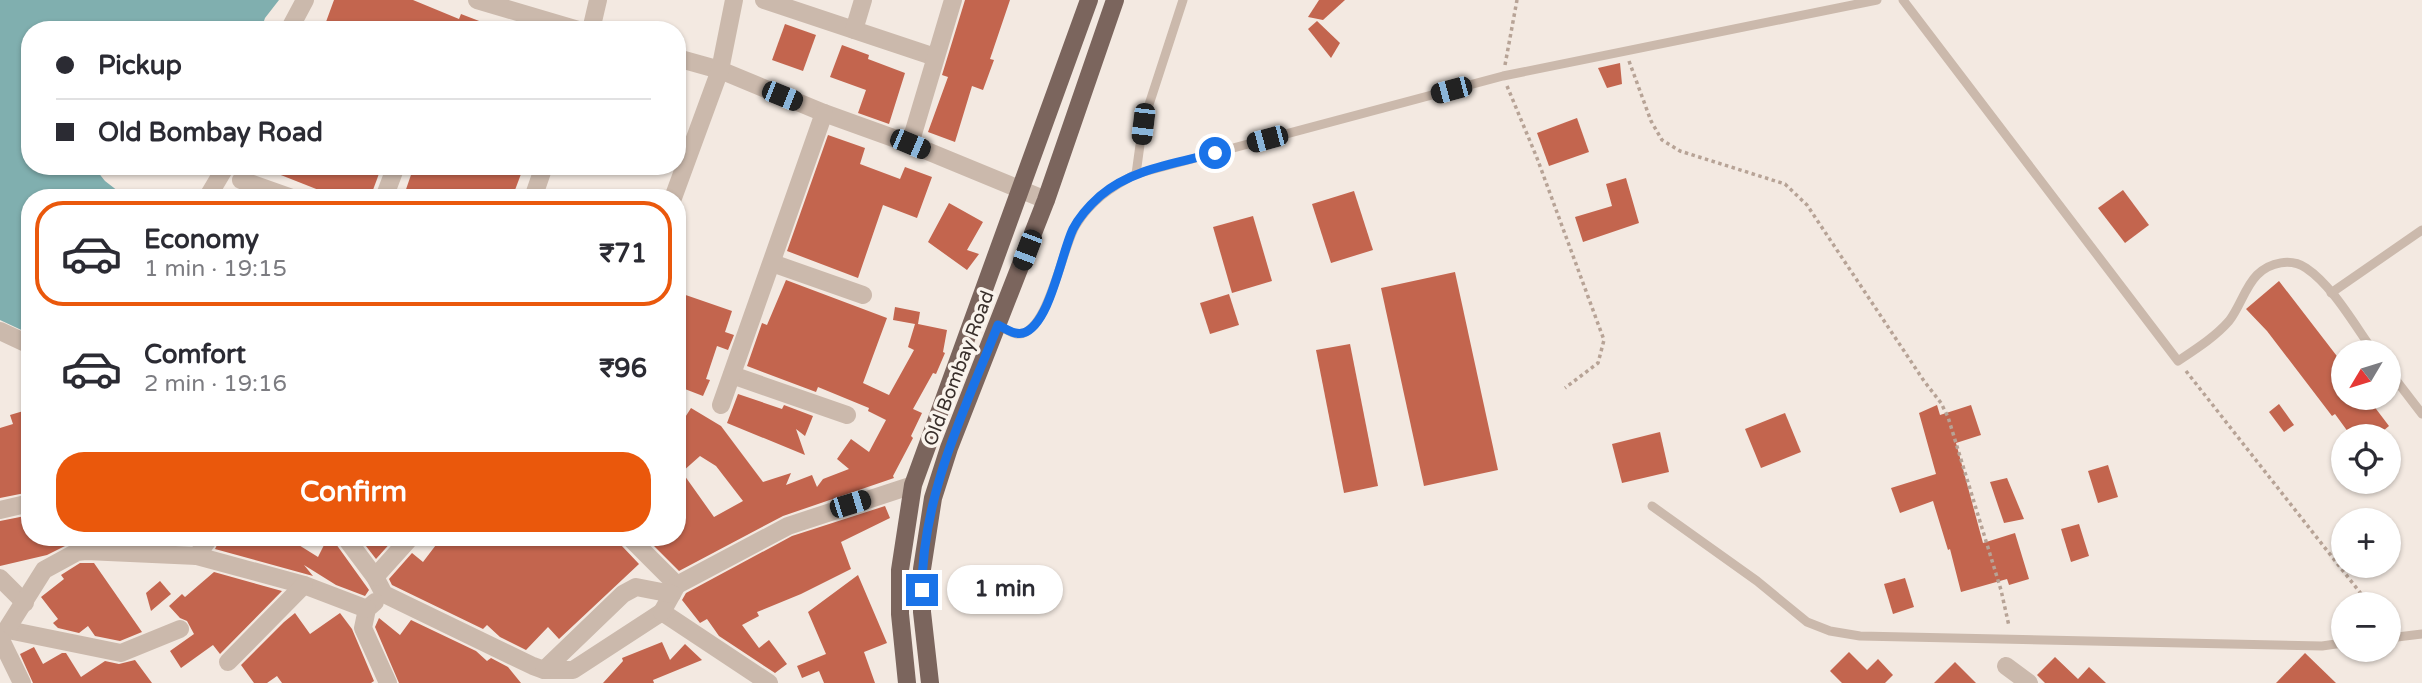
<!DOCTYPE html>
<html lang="en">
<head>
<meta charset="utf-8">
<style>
	body { margin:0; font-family:"Varela Round",sans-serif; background:#f2f2f3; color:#2b2b33; height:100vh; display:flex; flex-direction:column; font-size:26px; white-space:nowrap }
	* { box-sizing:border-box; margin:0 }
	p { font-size:23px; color:#7c7c81 }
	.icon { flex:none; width:38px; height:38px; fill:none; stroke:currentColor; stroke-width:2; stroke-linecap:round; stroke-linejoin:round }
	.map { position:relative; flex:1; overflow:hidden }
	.drawer { position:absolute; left:21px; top:189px; width:665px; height:357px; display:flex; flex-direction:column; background:#fff; border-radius:28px; box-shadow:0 2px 5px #0004 }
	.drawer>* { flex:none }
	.banner { position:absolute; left:21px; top:21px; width:665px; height:154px; border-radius:28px; box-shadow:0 2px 5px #0004; display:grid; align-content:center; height:154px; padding:0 35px; background:#fff }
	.needle { width:46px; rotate:232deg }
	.fabs { position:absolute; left:2331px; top:340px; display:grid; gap:14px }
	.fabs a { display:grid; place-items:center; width:70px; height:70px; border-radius:50%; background:#fff; box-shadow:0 2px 5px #0004; font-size:35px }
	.end { position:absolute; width:32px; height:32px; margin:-16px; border:9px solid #1a73e8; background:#fff; box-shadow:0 0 0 4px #fff }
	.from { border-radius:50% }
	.bubble { position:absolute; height:49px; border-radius:24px; background:#fff; box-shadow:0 2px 5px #0004; font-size:23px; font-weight:700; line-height:49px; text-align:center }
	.car { position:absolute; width:21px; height:42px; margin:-21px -10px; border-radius:9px; box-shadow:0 0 5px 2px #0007; background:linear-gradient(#222 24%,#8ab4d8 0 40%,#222 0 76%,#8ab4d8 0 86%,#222 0) }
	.banner b { display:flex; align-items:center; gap:24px; height:66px; font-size:26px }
	.banner b+b { border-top:2px solid #e1e1e2 }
	.banner i { width:18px; height:18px; background:#2b2b33 }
	ul { padding:12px 0 0; list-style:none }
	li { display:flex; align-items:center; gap:21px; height:105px; margin:0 14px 10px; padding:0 21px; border:4px solid transparent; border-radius:28px }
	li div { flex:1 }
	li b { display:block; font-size:26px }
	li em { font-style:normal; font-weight:700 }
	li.selected { border-color:#ea580c }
	li>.icon { width:63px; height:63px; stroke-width:1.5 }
	.button { display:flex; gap:14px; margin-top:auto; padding:14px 35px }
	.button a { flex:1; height:80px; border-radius:28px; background:#ea580c; color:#fff; font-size:28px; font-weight:700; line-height:80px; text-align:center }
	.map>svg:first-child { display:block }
	.water { fill:#80afaf }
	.building { fill:#c3654e; fill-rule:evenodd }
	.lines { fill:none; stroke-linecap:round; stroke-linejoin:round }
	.path { stroke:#b7a396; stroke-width:3.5; stroke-dasharray:3.5 3.5; stroke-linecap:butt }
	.lane { stroke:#cbb9ac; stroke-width:9 }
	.street { stroke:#cbb9ac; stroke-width:18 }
	.primary { stroke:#7b655d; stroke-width:18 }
	.route { stroke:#1a73e8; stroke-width:9 }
	.labels { text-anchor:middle; stroke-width:7; stroke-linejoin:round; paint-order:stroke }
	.street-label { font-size:19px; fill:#392f2b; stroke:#faf4ed }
</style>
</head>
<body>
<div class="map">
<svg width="2422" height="683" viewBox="0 0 2422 683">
	<rect width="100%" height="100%" fill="#f3e9e1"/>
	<polygon class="water" points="0,0 279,0 265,18 261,30 30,30 30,166 93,166 105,181 127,198 30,198 30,334 0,320"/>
	<g class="building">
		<polygon points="334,0 413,0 459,19 461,14 500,29 396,30 383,24 381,30 323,30"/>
		<polygon points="965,0 1010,0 990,59 994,60 983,90 972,86 955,142 928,132 948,77 942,75"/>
		<polygon points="1319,0 1345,0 1323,20 1308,17"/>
		<polygon points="1317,21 1340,43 1331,58 1308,29"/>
		<polygon points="785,24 816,35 803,71 772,60"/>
		<polygon points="842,45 869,55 868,59 905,73 889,124 858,113 866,90 830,77"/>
		<polygon points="1620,63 1622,84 1607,88 1598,68"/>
		<polygon points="1577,118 1589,152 1549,166 1537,133"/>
		<polygon points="828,135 865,148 860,164 900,179 905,167 932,177 917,218 883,205 858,278 787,251"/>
		<polygon points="258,166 369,166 380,171 370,198 339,198"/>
		<polygon points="414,166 500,166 521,174 512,198 403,198"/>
		<polygon points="1626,178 1639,223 1583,242 1575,217 1612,206 1606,184"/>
		<polygon points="2123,190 2149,225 2125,243 2098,208"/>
		<polygon points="1354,191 1373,250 1331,263 1312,204"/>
		<polygon points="949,203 983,222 967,250 979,254 967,270 928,242"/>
		<polygon points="1253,216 1272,281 1232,293 1213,227"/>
		<polygon points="1455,272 1498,470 1424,486 1381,288"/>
		<path d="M786 280 887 318 863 383 889 395 914 350 908 347 915 324 893 320 895 307 920 312 918 324 947 330 943 352 945 353 936 374 933 373 913 409 922 413 911 436 913 438 893 476 894 478 783 516 679 571 645 537H677V430L691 408 721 426 763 482 791 473 786 485 812 475 817 487 823 479 849 469 837 459 851 439 869 452 886 420 868 411 869 408 818 387 816 392 747 366 762 323 767 325ZM700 456 716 466 743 501 714 517 682 472Z"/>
		<polygon points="2279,281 2343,364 2343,397 2367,397 2389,426 2377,436 2351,436 2335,414 2332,416 2267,331 2246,309"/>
		<polygon points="677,292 732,311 725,332 734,335 728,350 717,346 706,379 710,380 703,396 677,386"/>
		<polygon points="1229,294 1239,325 1210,334 1200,303"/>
		<polygon points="1350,344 1378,486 1344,493 1316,350"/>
		<polygon points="738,394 782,409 784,405 813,416 805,436 796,429 805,455 727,423"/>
		<polygon points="2279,404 2294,425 2284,432 2269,412"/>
		<polygon points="1937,405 1940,415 1971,405 1981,435 1956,443 1983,543 2015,533 2029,579 2009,585 2007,579 1961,592 1950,549 1948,550 1933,501 1900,513 1891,488 1936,474 1919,413"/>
		<polygon points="30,409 30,492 0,498 0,428 13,424 10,415"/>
		<polygon points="1785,413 1801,452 1761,468 1745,429"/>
		<polygon points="1660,432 1669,472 1622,483 1612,444"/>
		<polygon points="2108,465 2118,497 2098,503 2088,471"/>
		<polygon points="2007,478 2024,519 2004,523 1990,482"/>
		<polygon points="885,506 890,518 841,542 851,569 801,594 757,612 759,616 742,625 759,648 769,640 787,664 775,673 719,636 707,619 700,623 682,600 686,593 792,536"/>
		<polygon points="30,515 30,537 96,537 97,540 75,541 47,555 0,566 0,521"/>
		<polygon points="2079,524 2089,556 2071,562 2061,529"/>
		<polygon points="221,537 286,537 318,557 328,537 334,537 336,544 369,590 365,596 336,585 304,565 313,576 215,549"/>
		<polygon points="359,537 393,537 394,539 376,559"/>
		<polygon points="442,537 570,537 577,543 582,537 618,537 621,545 639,564 559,639 548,627 526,650 500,637 487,625 483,629 392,585 389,579 412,553 423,562"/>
		<polygon points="80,563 94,563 142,632 120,641 95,636 88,626 79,633 58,628 53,623 58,619 41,597 64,579 61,575"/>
		<polygon points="214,572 282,591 220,654 213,645 181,668 170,651 194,634 187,621 180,618 169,606 182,594 185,597"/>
		<polygon points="858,575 887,643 864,652 875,683 824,683 819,671 802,678 797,666 826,654 808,612"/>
		<polygon points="1905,578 1914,607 1893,614 1884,584"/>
		<polygon points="160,581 171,594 151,611 146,593"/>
		<polygon points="295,613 310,634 340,613 352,629 374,681 371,683 282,683 277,676 267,683 254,683 241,665 284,622"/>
		<polygon points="379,618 400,635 411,620 476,651 487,661 491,658 508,667 521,683 399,683 375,627"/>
		<polygon points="662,642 670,660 685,644 702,660 653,680 654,683 603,683 623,661 622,658"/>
		<polygon points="34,647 43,664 62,653 66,653 81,677 105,661 119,664 135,660 152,683 33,683 20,654"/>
		<polygon points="1849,652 1867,670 1878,659 1893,675 1885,683 1842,683 1830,671"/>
		<polygon points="2305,653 2336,683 2276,683"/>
		<polygon points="2055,657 2078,679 2089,667 2106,683 2045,683 2037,675"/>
		<polygon points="1955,662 1976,683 1934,683"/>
	</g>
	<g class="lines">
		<g class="path">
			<polyline points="1629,61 1651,121 1662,140 1680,151 1785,184 1807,205 1924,381 1941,403 1948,417 2001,590 2009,626"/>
			<polyline points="1505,65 1517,0"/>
			<polyline points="1507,86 1537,158 1604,340 1598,363 1565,388"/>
			<polyline points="2186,371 2369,604"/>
		</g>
		<g class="lane">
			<path d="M1903 0 2178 361C2196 349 2215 337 2229 321 2240 307 2245 287 2257 275 2270 262 2291 258 2306 268 2333 286 2355 326 2374 352"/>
			<polyline points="1136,174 1143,123 1183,0"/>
			<polyline points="2331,293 2422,230"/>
			<path d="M998 325C1003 328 1011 333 1017 334 1048 336 1062 247 1076 225 1091 201 1111 187 1136 174L1503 76 1877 0"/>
			<polyline points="2389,371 2422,414"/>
			<polyline points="1652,506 1757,581 1807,622 1830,631 1860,636 2322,646 2343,643"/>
			<polyline points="2389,638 2422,634"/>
		</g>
		<g class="street">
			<polyline points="477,0 578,30"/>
			<polyline points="764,0 935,57"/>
			<polyline points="289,30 305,0"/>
			<polyline points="591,30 598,0"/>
			<polyline points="854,30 863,0"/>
			<polyline points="677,58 720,70 824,113 910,144 1046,200"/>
			<polyline points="910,144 953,0"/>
			<polyline points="241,180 292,198"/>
			<polyline points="207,198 226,166"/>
			<polyline points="384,198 396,166"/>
			<polyline points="533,198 544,166"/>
			<polyline points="673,198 720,70 734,0"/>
			<polyline points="772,263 863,295"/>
			<polyline points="0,331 30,345"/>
			<polyline points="732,375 847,415"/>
			<polyline points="721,405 824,113"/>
			<polyline points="0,510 30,503"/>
			<polyline points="345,537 375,577 384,594 533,666 544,670 573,670 662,612 769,683"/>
			<polyline points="629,537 677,585"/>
			<polyline points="197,556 210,537"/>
			<polyline points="375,577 411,537"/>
			<polyline points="0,578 25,603"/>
			<polyline points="375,602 367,609 363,628 388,683"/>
			<polyline points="662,612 677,585 788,526 913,485"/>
			<polyline points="8,630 121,653 180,629"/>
			<polyline points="0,640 44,570 77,552 86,551 197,556 304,585 367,609"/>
			<polyline points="1,640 22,683"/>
			<polyline points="228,662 304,585"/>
			<polyline points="2006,666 2029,683"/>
			<polyline points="544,670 623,594 636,587 672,594"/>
		</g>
		<g class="primary">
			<polyline points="907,683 900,614 900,570 913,485 1089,0"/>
			<polyline points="930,683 922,612 922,569 933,498 949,448 1046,200 1115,0"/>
		</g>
	</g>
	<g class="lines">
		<path class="route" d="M922 590C922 496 964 411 998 325 1006 329 1014 335 1023 333 1050 325 1061 254 1073 229 1079 217 1090 205 1100 196 1131 169 1177 163 1215 153"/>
	</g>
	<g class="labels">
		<g class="street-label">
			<text transform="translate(958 368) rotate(-69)" y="7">Old Bombay Road</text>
		</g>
	</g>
</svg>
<div class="fabs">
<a><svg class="needle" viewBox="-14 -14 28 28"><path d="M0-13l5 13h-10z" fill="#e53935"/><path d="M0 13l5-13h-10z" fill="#7c7c81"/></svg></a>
<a><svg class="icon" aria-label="locate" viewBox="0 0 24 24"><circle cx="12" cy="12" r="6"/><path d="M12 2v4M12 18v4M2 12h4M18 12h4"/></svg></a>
<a>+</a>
<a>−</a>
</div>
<i class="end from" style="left:1215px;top:153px"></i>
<i class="end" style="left:922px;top:590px"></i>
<div class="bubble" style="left:947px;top:565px;width:116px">1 min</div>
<i class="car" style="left:1451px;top:90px;rotate:255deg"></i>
<i class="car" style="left:782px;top:96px;rotate:112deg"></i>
<i class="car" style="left:1143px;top:124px;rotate:187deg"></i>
<i class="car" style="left:1267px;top:139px;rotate:255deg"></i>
<i class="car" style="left:910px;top:144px;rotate:113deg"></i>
<i class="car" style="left:1027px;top:250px;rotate:201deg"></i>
<i class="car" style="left:850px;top:504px;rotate:73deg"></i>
<div class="banner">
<b><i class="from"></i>Pickup</b>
<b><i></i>Old Bombay Road</b>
</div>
<section class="drawer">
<ul>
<li class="selected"><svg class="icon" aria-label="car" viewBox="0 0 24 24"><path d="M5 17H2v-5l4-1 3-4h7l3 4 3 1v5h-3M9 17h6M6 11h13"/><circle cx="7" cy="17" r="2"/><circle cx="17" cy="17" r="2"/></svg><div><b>Economy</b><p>1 min · 19:15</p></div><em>₹71</em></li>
<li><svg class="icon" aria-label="car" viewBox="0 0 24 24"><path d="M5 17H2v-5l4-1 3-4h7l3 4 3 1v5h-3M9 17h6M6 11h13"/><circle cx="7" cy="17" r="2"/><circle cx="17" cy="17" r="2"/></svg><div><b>Comfort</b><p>2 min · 19:16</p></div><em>₹96</em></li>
</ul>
<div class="button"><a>Confirm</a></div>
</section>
</div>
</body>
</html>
